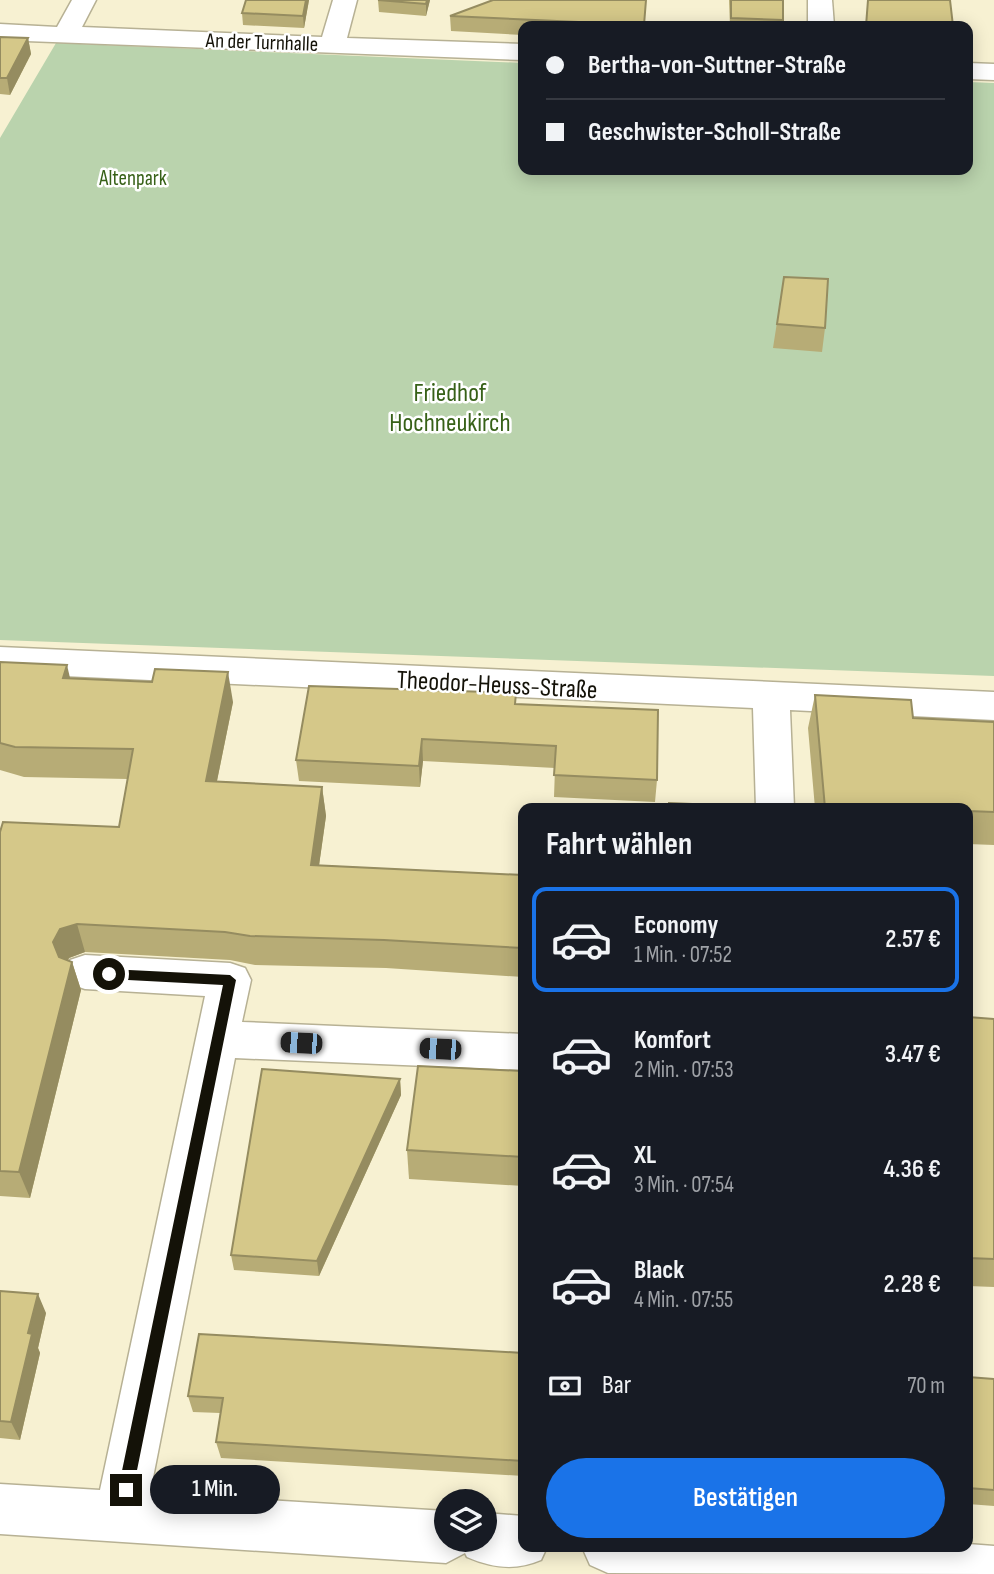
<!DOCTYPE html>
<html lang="de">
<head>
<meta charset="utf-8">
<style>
	body { margin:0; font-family:"Sofia Sans Condensed",sans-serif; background:#20242c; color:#f1f3f6; height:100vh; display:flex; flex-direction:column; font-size:26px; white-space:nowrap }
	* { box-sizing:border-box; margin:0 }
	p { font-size:23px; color:#9ea1a6 }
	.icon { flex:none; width:38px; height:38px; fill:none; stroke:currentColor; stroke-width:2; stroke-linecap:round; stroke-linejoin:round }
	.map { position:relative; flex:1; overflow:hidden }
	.drawer { position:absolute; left:518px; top:803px; width:455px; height:749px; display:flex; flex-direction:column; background:#171b24; border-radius:14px; box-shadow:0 4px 18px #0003 }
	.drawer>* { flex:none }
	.guide { position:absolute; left:518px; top:21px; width:455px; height:154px; border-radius:14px; box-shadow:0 4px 18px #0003; display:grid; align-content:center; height:154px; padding:0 28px; background:#171b24 }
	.buttons { position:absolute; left:434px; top:1489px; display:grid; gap:14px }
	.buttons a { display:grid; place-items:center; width:63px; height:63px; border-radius:50%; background:#171b24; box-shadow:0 4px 18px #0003; font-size:35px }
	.end { position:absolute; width:32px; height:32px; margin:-16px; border:9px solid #141208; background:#fff; box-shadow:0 0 0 4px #fff }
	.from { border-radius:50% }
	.bubble { position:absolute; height:49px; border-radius:24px; background:#171b24; box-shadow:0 4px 18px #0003; font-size:23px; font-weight:600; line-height:49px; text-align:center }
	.car { position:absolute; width:21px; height:42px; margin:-21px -10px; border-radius:9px; box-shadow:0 0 5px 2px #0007; background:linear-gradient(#222 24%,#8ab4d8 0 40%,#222 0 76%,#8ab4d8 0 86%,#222 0) }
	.guide b { display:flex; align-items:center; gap:24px; height:66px; font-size:26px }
	.guide b+b { border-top:2px solid #363941 }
	.guide i { width:18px; height:18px; background:#f1f3f6 }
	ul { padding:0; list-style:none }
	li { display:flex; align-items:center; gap:21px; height:105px; margin:0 14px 10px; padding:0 14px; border:4px solid transparent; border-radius:14px }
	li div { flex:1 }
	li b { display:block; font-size:26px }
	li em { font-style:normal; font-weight:600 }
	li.on { border-color:#1a73e8 }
	li>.icon { width:63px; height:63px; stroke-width:1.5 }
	h2 { padding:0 28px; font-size:32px; line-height:84px }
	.pay { display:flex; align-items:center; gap:18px; height:77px; padding:0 28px; font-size:26px }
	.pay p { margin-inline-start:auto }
	.primary-button { display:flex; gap:14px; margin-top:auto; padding:14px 28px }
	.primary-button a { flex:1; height:80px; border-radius:42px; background:#1a73e8; color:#fff; font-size:28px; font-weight:600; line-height:80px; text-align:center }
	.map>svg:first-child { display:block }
	.green { fill:#bad3ad }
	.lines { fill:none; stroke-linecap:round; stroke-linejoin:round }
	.street-casing { stroke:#b7b194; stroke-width:3 }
	.street { fill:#fff; fill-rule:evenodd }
	.wall { fill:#b7ac76 }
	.shaded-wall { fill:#958c60 }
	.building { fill:#d5c889; stroke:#958c60; stroke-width:2 }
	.route { fill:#141208 }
	.labels { text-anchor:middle; stroke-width:5; stroke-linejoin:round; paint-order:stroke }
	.far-street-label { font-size:21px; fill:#141208; stroke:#fff }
	.far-park-label { font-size:21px; fill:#376118; stroke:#fff }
	.park-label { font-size:26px; fill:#376118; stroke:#fff }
	.street-label { font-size:26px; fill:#141208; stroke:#fff }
</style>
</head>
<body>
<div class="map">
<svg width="994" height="1574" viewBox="0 0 994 1574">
	<rect width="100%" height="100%" fill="#f7f1d2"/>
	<polygon class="green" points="56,43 523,63 523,170 968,170 968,82 994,83 994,676 0,640 0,138"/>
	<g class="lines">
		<g class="street-casing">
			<g id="street">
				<polygon points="72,0 96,0 82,27 322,37 333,0 357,0 347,38 523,44 523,60 0,40 0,24 57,27"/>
				<polygon points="808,0 832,0 834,26 808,26"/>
				<polygon points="968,63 994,64 994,80 968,79"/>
				<polygon points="0,647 994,692 994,720 790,710 794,808 756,808 753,708 0,673"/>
				<path d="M85 955 230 963 245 968 251 980 242 1022 523 1034V1070L235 1058 150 1493 446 1511V1540H485V1513L523 1516V1547H547L541 1560C516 1571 492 1568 467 1557L465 1553 446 1563 0 1534V1484L100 1490 205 996 85 989 70 984 64 972 70 960Z"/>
				<polygon points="968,1544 994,1546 994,1574 608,1573 590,1565 582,1547 968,1547"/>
			</g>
		</g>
		<use href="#street" class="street"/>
	</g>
	<g class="wall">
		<polygon points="246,0 309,0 304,28 243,25 242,13"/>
		<polygon points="378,0 430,0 426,16 379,12"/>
		<polygon points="646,0 644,26 523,26 523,35 451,31 450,16"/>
		<polygon points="729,0 783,0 782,26 730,26"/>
		<polygon points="0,37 28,38 31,54 10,95 0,94"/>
		<polygon points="784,277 825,328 822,352 773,348"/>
		<polygon points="0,662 70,678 233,702 217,781 322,787 326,816 319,865 523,875 523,977 386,968 255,965 230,960 85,952 69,958 68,960 72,962 81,990 30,1198 0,1196 0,832 119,827 128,779 24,777 0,770"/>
		<polygon points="815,695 913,718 994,722 994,845 968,844 968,808 815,808 808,728"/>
		<polygon points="516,704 657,780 655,802 554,797 555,768 423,761 420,787 299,781 296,760"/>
		<polygon points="968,1017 994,1019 994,1287 968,1286"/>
		<polygon points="523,1071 523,1186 409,1179 407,1150"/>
		<polygon points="400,1079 401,1095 319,1276 234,1270 231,1255"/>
		<polygon points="0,1291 46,1313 38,1348 40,1353 20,1440 0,1438"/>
		<polygon points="523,1353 523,1476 221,1458 216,1442 220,1413 193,1412 188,1396"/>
		<polygon points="968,1377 994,1379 994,1506 968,1504"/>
	</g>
	<g class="shaded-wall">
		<polygon points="306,0 309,0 304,28 303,16"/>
		<polygon points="427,0 430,0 426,16 426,4"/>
		<polygon points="28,38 31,54 10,95 7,78"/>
		<polygon points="67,665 74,695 63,678"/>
		<polygon points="228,672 233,702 211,810 206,781"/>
		<polygon points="422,739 423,761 420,787 419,766"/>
		<polygon points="322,787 326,816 315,894 311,865"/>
		<polygon points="77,924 85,952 69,958 62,971 53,942 60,929"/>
		<polygon points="72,962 81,990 30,1198 19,1172"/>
		<polygon points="400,1079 401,1095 319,1276 317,1261"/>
		<polygon points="38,1294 46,1313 38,1348 40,1353 20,1440 11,1422 28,1333"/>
	</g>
	<g class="building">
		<polygon points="246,0 306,0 303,16 242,13"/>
		<polygon points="378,0 427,0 426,4"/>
		<polygon points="493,0 646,0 644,25 450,16"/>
		<polygon points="731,0 783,0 783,20 731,18"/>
		<polygon points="868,0 950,0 953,26 866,26"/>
		<polygon points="0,37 28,38 7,78 0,78"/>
		<polygon points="784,277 828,279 825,328 777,324"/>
		<polygon points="0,662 67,665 63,678 152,682 155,669 228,672 206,781 322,787 311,865 523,875 523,948 384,940 250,936 225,932 77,924 60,929 53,942 59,957 72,962 19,1172 0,1171 0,832 3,822 119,827 133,749 15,747 0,743"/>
		<polygon points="309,686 516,693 515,704 658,710 657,780 554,775 556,746 422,739 419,766 296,760"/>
		<polygon points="815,695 911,700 913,718 994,722 994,812 968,811 968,808 825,808"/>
		<polygon points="669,803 715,805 716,808 669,808"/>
		<polygon points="968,1017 994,1019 994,1259 968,1258"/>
		<polygon points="418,1066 523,1071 523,1157 407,1150"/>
		<polygon points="262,1069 400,1079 317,1261 231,1255"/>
		<polygon points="0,1291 38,1294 28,1333 32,1334 11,1422 0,1421"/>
		<polygon points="199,1334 523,1353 523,1461 216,1442 223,1398 188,1396"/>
		<polygon points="968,1377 994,1379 994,1490 968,1488"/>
	</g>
	<polygon class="route" points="109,969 230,975 236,980 133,1490 131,1495 126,1497 121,1495 118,1490 223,985 109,979 103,974"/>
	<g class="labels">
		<g class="far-street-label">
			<text transform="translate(262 42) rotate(2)" y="7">An der Turnhalle</text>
		</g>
		<g class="far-park-label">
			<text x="133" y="185">Altenpark</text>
		</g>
		<g class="park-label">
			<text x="450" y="401">Friedhof<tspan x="450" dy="30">Hochneukirch</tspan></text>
		</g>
		<g class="street-label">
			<text transform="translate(497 684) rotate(3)" y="9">Theodor-Heuss-Straße</text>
		</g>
	</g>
</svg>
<div class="buttons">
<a><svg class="icon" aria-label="layers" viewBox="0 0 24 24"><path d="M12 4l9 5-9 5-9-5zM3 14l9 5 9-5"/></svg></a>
</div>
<i class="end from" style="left:109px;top:974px"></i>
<i class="end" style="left:126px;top:1490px"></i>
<div class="bubble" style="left:150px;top:1465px;width:130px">1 Min.</div>
<i class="car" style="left:301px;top:1043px;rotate:273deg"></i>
<i class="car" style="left:440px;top:1049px;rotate:273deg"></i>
<div class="guide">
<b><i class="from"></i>Bertha-von-Suttner-Straße</b>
<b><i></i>Geschwister-Scholl-Straße</b>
</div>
<section class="drawer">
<h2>Fahrt wählen</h2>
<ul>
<li class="on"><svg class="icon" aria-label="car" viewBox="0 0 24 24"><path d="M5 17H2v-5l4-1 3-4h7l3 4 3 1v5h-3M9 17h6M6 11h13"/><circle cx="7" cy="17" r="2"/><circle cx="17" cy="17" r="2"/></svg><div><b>Economy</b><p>1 Min. · 07:52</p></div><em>2.57 €</em></li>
<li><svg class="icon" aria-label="car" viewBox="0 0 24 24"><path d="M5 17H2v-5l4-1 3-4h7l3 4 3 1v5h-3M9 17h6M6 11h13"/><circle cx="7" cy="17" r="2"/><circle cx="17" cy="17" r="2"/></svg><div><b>Komfort</b><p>2 Min. · 07:53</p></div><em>3.47 €</em></li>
<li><svg class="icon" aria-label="car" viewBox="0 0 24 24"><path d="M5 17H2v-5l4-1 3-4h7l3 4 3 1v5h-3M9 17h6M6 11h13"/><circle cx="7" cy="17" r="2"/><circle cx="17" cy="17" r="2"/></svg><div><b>XL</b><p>3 Min. · 07:54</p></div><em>4.36 €</em></li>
<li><svg class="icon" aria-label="car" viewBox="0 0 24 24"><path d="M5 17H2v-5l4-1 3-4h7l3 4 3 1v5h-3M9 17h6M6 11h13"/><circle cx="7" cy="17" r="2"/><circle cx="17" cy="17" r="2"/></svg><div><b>Black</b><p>4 Min. · 07:55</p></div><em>2.28 €</em></li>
</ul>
<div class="pay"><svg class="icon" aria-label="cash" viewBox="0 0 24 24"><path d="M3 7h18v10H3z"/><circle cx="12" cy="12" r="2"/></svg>Bar<p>70 m</p></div>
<div class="primary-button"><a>Bestätigen</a></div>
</section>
</div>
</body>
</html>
